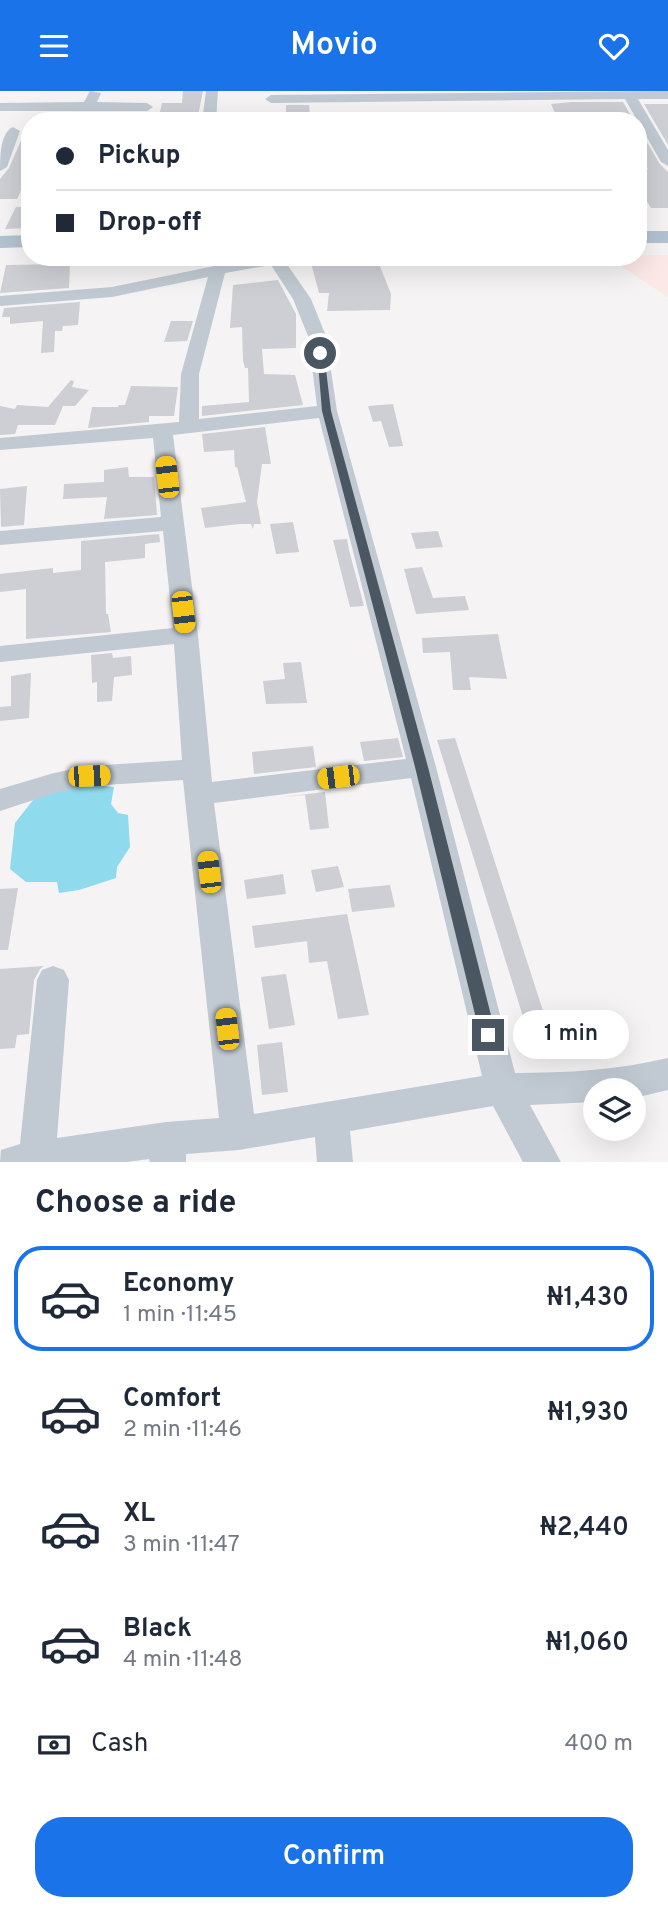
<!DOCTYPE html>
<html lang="en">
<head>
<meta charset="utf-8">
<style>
	body { margin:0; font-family:Overpass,sans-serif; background:#f2f2f3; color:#1f2937; height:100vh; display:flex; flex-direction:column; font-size:26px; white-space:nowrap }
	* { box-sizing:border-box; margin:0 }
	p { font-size:23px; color:#747a83 }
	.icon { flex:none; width:38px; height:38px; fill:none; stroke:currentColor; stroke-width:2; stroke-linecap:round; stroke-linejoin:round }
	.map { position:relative; height:1071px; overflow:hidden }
	.panel { display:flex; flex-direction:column; background:#fff; flex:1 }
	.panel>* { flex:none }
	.banner { position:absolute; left:21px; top:21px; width:626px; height:154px; border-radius:28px; box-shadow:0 7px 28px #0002; display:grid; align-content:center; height:154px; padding:0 35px; background:#fff }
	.tools { position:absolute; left:583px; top:987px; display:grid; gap:14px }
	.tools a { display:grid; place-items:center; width:63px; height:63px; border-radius:50%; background:#fff; box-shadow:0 7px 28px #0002; font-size:35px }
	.end { position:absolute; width:32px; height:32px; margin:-16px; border:9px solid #4a5661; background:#fff; box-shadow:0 0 0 4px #fff }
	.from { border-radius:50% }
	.bubble { position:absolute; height:49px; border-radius:24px; background:#fff; box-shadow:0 7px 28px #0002; font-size:23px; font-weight:600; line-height:49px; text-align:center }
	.car { position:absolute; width:21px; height:42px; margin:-21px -10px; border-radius:9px; box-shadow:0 0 5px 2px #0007; background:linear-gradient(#f5c518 24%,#345 0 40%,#f5c518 0 76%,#345 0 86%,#f5c518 0) }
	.banner b { display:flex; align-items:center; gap:24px; height:66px; font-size:26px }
	.banner b+b { border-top:2px solid #e0e1e3 }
	.banner i { width:18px; height:18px; background:#1f2937 }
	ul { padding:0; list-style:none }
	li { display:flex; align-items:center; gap:21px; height:105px; margin:0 14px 10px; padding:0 21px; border:4px solid transparent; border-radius:28px }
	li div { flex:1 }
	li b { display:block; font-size:26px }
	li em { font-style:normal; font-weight:600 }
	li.selected { border-color:#1a73e8 }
	li>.icon { width:63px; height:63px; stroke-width:1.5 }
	h2 { padding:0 35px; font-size:32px; line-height:84px }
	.pay { display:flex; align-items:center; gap:18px; height:77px; padding:0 35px; font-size:26px }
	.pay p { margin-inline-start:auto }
	.cta { display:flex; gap:14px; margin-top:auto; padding:14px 35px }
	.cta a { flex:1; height:80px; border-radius:28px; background:#1a73e8; color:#fff; font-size:28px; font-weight:600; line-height:80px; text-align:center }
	header { display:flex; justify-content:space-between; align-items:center; height:91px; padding:0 35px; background:#1a73e8; color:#fff; font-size:32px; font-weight:600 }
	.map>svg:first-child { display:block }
	.medical { fill:#fce8e6 }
	.water { fill:#90daee }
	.building { fill:#cdcfd5 }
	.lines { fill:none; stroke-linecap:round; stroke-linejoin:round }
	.minor { fill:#c1cad2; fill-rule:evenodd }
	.major { fill:#b3c2d1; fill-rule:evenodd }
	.route { fill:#4a5661 }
</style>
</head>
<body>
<header><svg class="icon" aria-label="menu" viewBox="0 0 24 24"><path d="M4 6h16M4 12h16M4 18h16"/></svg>Movio<svg class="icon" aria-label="heart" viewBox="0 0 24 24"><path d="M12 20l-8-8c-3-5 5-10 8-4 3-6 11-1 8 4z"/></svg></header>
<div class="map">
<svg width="668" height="1071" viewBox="0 0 668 1071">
	<rect width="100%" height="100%" fill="#f5f3f3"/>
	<polygon class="medical" points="639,164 668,164 668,206 607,166 639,166"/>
	<polygon class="water" points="96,689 104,695 114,696 111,713 118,722 128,724 130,756 117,776 116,787 79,799 59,802 57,791 26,791 10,778 15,732 37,704"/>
	<g class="building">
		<polygon points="183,0 203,0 197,30 158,30 162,12 182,12"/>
		<polygon points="571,11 623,11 634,30 558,29 551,13"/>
		<polygon points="644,13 668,13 668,54"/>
		<polygon points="286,14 309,14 310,24 286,24"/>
		<polygon points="30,29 30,80 17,108 0,108 0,88 9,77"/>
		<polygon points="639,37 659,72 668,81 668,117 651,117 639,97 639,82 647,82 645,78 648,78 639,63"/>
		<polygon points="16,116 30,116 30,137 5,138"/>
		<polygon points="310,168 377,168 391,203 390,219 327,220 329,202 319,202"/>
		<polygon points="70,173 69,197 0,202 6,174"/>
		<polygon points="278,189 296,223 296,257 262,258 264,283 295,284 303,314 202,325 202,315 249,311 248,277 245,277 243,270 242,236 230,237 233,194"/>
		<polygon points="80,211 78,234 63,235 62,240 55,240 54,261 41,262 43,230 10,233 10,226 2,226 4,217"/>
		<polygon points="171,230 193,230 187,250 164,251"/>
		<polygon points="71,289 74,290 72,296 89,299 75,315 63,315 55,334 18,334 15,343 0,344 0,315 15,318 17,314 48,316"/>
		<polygon points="131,295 178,296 174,325 149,325 149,331 88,337 92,316 118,316 119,314 125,314"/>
		<polygon points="393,313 403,355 389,356 381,330 373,331 368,315"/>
		<polygon points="265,336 271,373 262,373 257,411 261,433 254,433 253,438 251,433 239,433 205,437 201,417 246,411 237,376 235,376 234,359 204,361 202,343"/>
		<polygon points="128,376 129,386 154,386 157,424 104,428 107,406 63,408 64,393 104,391 104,379"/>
		<polygon points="27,395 24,434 1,436 0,398"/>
		<polygon points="293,431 299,461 276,463 270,433"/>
		<polygon points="438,440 443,456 416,458 411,442"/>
		<polygon points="159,443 160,451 145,453 145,467 105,471 106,523 108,523 111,541 26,548 26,498 0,501 0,483 53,477 53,482 81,479 81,450"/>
		<polygon points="347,448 349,459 364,515 350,516 333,449"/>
		<polygon points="422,476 433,507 465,505 469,519 416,523 404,478"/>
		<polygon points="498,543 507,588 469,586 471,599 453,599 450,561 423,562 422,547"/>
		<polygon points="112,562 113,567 131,565 132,584 114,586 112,610 97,611 97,591 92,592 91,564"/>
		<polygon points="301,571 307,612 266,613 263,590 285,588 283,572"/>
		<polygon points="31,582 29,627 0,630 0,616 11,615 11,585"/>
		<polygon points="398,647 403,666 364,670 360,651"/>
		<polygon points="455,647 482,731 545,926 524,929 437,649"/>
		<polygon points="313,655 316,676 254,683 252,661"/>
		<polygon points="325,701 329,737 310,739 305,704 282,706"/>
		<polygon points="338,775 344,796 316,801 311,779"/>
		<polygon points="283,783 286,803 247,808 244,789"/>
		<polygon points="390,794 395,816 352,821 348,798"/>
		<polygon points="18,797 8,859 0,859 0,798"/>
		<polygon points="347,823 369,924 338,928 327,870 309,872 307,850 255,857 252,835"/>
		<polygon points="44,875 40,878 34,889 29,943 17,944 15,957 0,958 0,878"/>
		<polygon points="286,883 295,934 269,938 261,886"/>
		<polygon points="282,951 288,1001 262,1004 257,954"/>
	</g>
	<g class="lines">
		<g class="minor">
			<polygon points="90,0 101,2 97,11 147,12 153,16 147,20 0,20 0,12 84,11"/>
			<polygon points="206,0 218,0 216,30 202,30"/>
			<polygon points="668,0 668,8 638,8 668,59 668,75 661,71 625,8 271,12 265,8 271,4"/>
			<path d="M13 36 20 40 7 76 0 80C0 66 0 42 13 36Z"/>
			<path d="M258 166H282L311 208 326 245 337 320 436 676 515 982C567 982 617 979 668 967V999L634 1007V999H595V1011L530 1014 561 1071H523L493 1015 350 1040 353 1071H317L315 1046 239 1059 186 1063V1071H150L149 1068 127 1071H0L1 1059 20 1053 37 889 42 879 53 875 64 879 69 889 57 1047 166 1031 219 1027 183 689 89 695 55 702 0 720V698L54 682 89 675 182 669 174 553 0 571V555L173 537 163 440 0 454V440L161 426 153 347 0 359V347L179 331 181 283 208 186 112 206 0 215V205L112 196ZM271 174 293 208 308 245 317 315 199 328V283L225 182ZM319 327 406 668 212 691 198 544 173 344ZM411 687 482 985 254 1023 214 712Z"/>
		</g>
		<g class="major">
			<rect x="639" y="140" width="29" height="12"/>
			<polygon points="30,144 30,156 0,157 0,145"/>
		</g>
	</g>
	<polygon class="route" points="317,260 324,262 331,320 428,676 496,944 494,949 488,951 483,949 480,944 415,676 322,320"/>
</svg>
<div class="tools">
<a><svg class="icon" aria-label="layers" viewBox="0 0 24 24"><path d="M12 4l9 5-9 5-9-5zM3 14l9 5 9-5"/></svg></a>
</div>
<i class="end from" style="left:320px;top:262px"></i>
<i class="end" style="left:488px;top:944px"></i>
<div class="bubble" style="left:513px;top:919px;width:116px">1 min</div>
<i class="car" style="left:167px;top:386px;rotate:353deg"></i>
<i class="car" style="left:183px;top:521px;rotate:173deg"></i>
<i class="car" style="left:89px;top:685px;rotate:88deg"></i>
<i class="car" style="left:338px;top:686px;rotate:263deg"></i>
<i class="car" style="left:209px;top:781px;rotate:353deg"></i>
<i class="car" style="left:227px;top:938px;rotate:353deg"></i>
<div class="banner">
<b><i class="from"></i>Pickup</b>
<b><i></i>Drop-off</b>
</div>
</div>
<section class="panel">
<h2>Choose a ride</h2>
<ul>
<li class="selected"><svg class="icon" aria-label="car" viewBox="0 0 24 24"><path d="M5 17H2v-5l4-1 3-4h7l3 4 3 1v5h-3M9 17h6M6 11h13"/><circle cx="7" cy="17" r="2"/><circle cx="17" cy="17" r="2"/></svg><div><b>Economy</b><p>1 min · 11:45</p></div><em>₦1,430</em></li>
<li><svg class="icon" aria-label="car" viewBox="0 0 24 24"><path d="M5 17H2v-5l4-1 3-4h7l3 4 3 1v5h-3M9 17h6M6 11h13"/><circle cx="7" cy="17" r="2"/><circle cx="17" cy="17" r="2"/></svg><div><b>Comfort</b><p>2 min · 11:46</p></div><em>₦1,930</em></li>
<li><svg class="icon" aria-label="car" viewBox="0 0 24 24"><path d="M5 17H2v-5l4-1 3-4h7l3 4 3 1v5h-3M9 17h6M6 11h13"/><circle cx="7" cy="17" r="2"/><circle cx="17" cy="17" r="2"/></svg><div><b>XL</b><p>3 min · 11:47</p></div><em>₦2,440</em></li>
<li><svg class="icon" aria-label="car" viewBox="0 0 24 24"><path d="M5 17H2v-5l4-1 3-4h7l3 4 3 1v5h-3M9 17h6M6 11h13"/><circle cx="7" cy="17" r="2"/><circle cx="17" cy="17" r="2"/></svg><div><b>Black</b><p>4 min · 11:48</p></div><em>₦1,060</em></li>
</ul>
<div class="pay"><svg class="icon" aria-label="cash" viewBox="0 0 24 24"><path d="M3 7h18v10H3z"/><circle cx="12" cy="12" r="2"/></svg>Cash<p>400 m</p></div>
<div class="cta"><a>Confirm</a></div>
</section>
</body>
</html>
